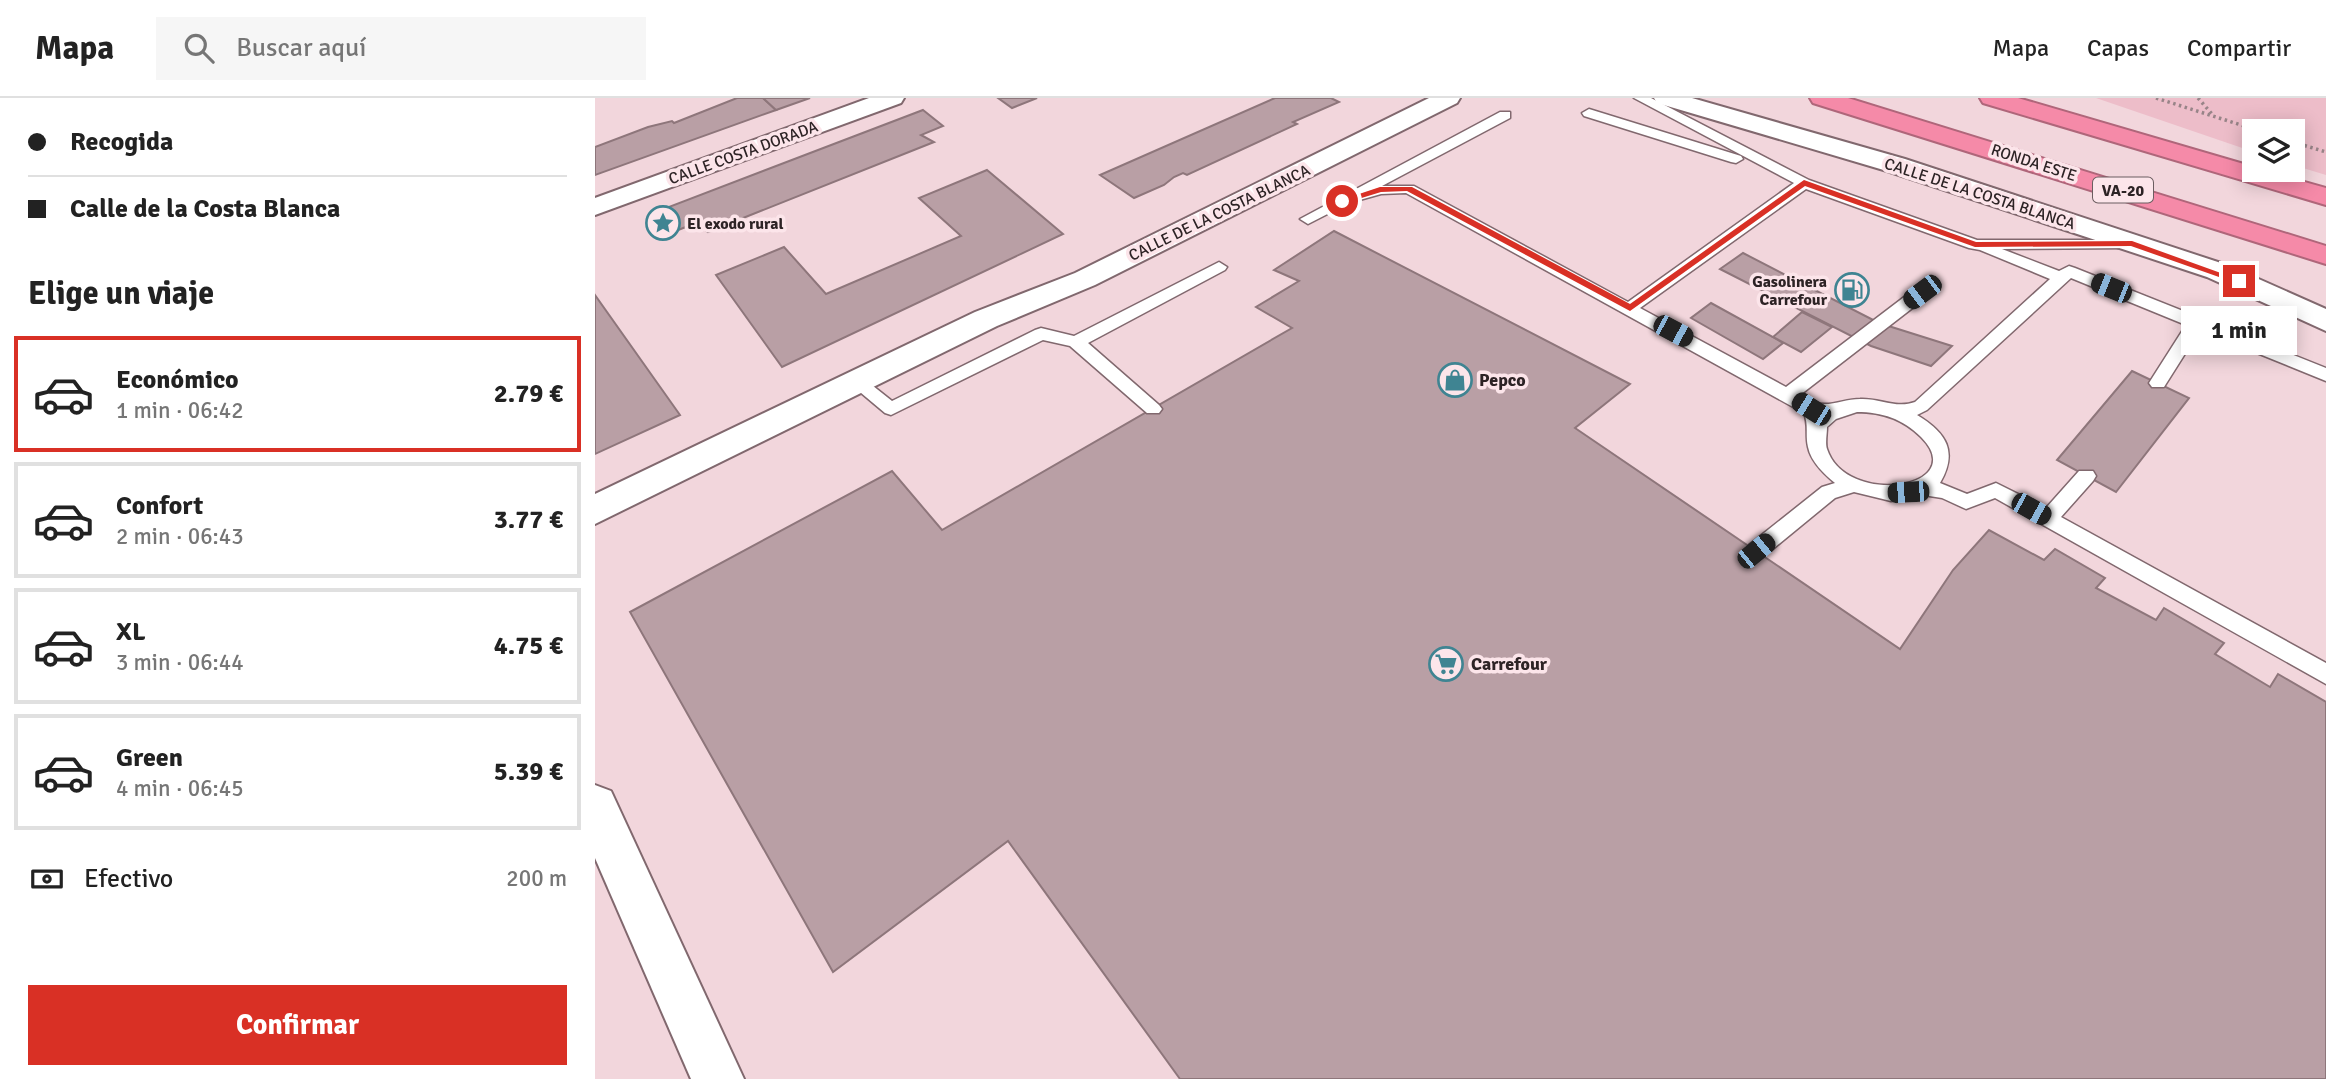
<!DOCTYPE html>
<html lang="es">
<head>
<meta charset="utf-8">
<style>
	body { margin:0; font-family:Signika,sans-serif; background:#f6f6f6; color:#222; height:100vh; display:flex; flex-direction:column; font-size:26px; white-space:nowrap }
	* { box-sizing:border-box; margin:0 }
	p { font-size:23px; color:#767676 }
	.icon { flex:none; width:38px; height:38px; fill:none; stroke:currentColor; stroke-width:2; stroke-linecap:round; stroke-linejoin:round }
	.map { position:relative; flex:1; overflow:hidden }
	.sheet { display:flex; flex-direction:column; background:#fff; width:595px }
	.sheet>* { flex:none }
	.hud { display:grid; align-content:center; height:154px; padding:0 28px; background:#fff }
	.buttons { position:absolute; left:1647px; top:21px; display:grid; gap:14px }
	.buttons a { display:grid; place-items:center; width:63px; height:63px; border-radius:0px; background:#fff; box-shadow:0 4px 18px #0003; font-size:35px }
	.end { position:absolute; width:32px; height:32px; margin:-16px; border:9px solid #d93025; background:#fff; box-shadow:0 0 0 4px #fff }
	.from { border-radius:50% }
	.bubble { position:absolute; height:49px; border-radius:0px; background:#fff; box-shadow:0 4px 18px #0003; font-size:23px; font-weight:800; line-height:49px; text-align:center }
	.car { position:absolute; width:21px; height:42px; margin:-21px -10px; border-radius:9px; box-shadow:0 0 5px 2px #0007; background:linear-gradient(#222 24%,#8ab4d8 0 40%,#222 0 76%,#8ab4d8 0 86%,#222 0) }
	.hud b { display:flex; align-items:center; gap:24px; height:66px; font-size:26px }
	.hud b+b { border-top:2px solid #e0e0e0 }
	.hud i { width:18px; height:18px; background:#222 }
	ul { padding:0; list-style:none }
	li { display:flex; align-items:center; gap:21px; height:116px; margin:0 14px 10px; padding:0 14px; border:4px solid #e0e0e0; border-radius:0px }
	li div { flex:1 }
	li b { display:block; font-size:26px }
	li em { font-style:normal; font-weight:800 }
	li.current { border-color:#d93025 }
	li>.icon { width:63px; height:63px; stroke-width:1.5 }
	h2 { padding:0 28px; font-size:32px; line-height:84px }
	.pay { display:flex; align-items:center; gap:18px; height:77px; padding:0 28px; font-size:26px }
	.pay p { margin-inline-start:auto }
	.action { display:flex; gap:14px; margin-top:auto; padding:14px 28px }
	.action a { flex:1; height:80px; border-radius:0px; background:#d93025; color:#fff; font-size:28px; font-weight:800; line-height:80px; text-align:center }
	header { display:flex; align-items:center; gap:42px; box-sizing:border-box; height:98px; padding:0 35px; background:#fff; border-bottom:2px solid #e0e0e0 }
	header strong { font-size:33px }
	nav { display:flex; gap:38px; margin-inline-start:auto; font-size:24px }
	.search { width:490px; height:63px; background:#f6f6f6; display:flex; align-items:center; gap:18px; box-sizing:border-box; padding:0 24px; border-radius:0px; color:#767676; font-size:26px }
	main { display:flex; flex:1; min-height:0 }
	.map>svg:first-child { display:block }
	.green { fill:#edbdc9 }
	.building { fill:#b99fa5; stroke:#8e767b; stroke-width:2 }
	.lines { fill:none; stroke-linecap:round; stroke-linejoin:round }
	.lane-casing { stroke:#81686e; stroke-width:3 }
	.street-casing { stroke:#81686e; stroke-width:4 }
	.highway-casing { stroke:#af667a; stroke-width:4 }
	.path { stroke:#988488; stroke-width:3.5; stroke-dasharray:2.5 3.5; stroke-linecap:butt }
	.lane { fill:#fff; fill-rule:evenodd }
	.street { fill:#fff; fill-rule:evenodd }
	.highway { fill:#f58aa8; fill-rule:evenodd }
	.route { fill:#d93025 }
	.labels { text-anchor:middle; stroke-width:7; stroke-linejoin:round; paint-order:stroke }
	.far-street-label { font-size:16px; fill:#2d2325; stroke:#fce5ea }
	.shield { fill:#fce5ea; stroke:#6b5d60; stroke-width:2 }
	.shield-label { font-size:16px; font-weight:bold; fill:#2d2325 }
	.far-poi-label { font-size:16px; font-weight:bold; fill:#2d2325; stroke:#fce5ea; text-anchor:start }
	.poi-label { font-size:18px; font-weight:bold; fill:#2d2325; stroke:#fce5ea; text-anchor:start }
</style>
</head>
<body>
<header>
<strong>Mapa</strong>
<div class="search"><svg class="icon" aria-label="search" viewBox="0 0 24 24"><circle cx="10" cy="10" r="6"/><path d="M15 15l6 6"/></svg>Buscar aquí</div>
<nav><a>Mapa</a><a>Capas</a><a>Compartir</a></nav>
</header>
<main>
<section class="sheet">
<div class="hud">
<b><i class="from"></i>Recogida</b>
<b><i></i>Calle de la Costa Blanca</b>
</div>
<h2>Elige un viaje</h2>
<ul>
<li class="current"><svg class="icon" aria-label="car" viewBox="0 0 24 24"><path d="M5 17H2v-5l4-1 3-4h7l3 4 3 1v5h-3M9 17h6M6 11h13"/><circle cx="7" cy="17" r="2"/><circle cx="17" cy="17" r="2"/></svg><div><b>Económico</b><p>1 min · 06:42</p></div><em>2.79 €</em></li>
<li><svg class="icon" aria-label="car" viewBox="0 0 24 24"><path d="M5 17H2v-5l4-1 3-4h7l3 4 3 1v5h-3M9 17h6M6 11h13"/><circle cx="7" cy="17" r="2"/><circle cx="17" cy="17" r="2"/></svg><div><b>Confort</b><p>2 min · 06:43</p></div><em>3.77 €</em></li>
<li><svg class="icon" aria-label="car" viewBox="0 0 24 24"><path d="M5 17H2v-5l4-1 3-4h7l3 4 3 1v5h-3M9 17h6M6 11h13"/><circle cx="7" cy="17" r="2"/><circle cx="17" cy="17" r="2"/></svg><div><b>XL</b><p>3 min · 06:44</p></div><em>4.75 €</em></li>
<li><svg class="icon" aria-label="car" viewBox="0 0 24 24"><path d="M5 17H2v-5l4-1 3-4h7l3 4 3 1v5h-3M9 17h6M6 11h13"/><circle cx="7" cy="17" r="2"/><circle cx="17" cy="17" r="2"/></svg><div><b>Green</b><p>4 min · 06:45</p></div><em>5.39 €</em></li>
</ul>
<div class="pay"><svg class="icon" aria-label="cash" viewBox="0 0 24 24"><path d="M3 7h18v10H3z"/><circle cx="12" cy="12" r="2"/></svg>Efectivo<p>200 m</p></div>
<div class="action"><a>Confirmar</a></div>
</section>
<div class="map">
<svg width="1731" height="981" viewBox="0 0 1731 981">
	<rect width="100%" height="100%" fill="#f2d6dc"/>
	<polygon class="green" points="1501,0 1731,0 1731,77 1698,67 1698,33 1659,33 1659,54"/>
	<g class="building">
		<polygon points="142,0 168,0 181,12 0,77 0,49 53,29 77,23 79,25"/>
		<polygon points="168,0 215,0 181,12"/>
		<polygon points="403,0 442,0 417,10"/>
		<polygon points="680,0 736,0 744,4 698,24 702,26 592,77 588,75 579,79 569,87 539,100 505,77"/>
		<polygon points="328,12 348,28 326,37 339,44 113,134 101,125 78,134 58,115"/>
		<polygon points="392,72 468,136 187,269 121,177 189,149 231,196 366,138 324,100"/>
		<polygon points="739,133 1035,286 980,330 1305,551 1358,472 1394,432 1449,462 1460,451 1510,480 1501,490 1561,522 1569,510 1629,545 1620,556 1675,589 1683,576 1731,604 1731,981 585,981 413,743 238,874 35,514 297,373 347,432 697,230 661,209 704,183 679,172"/>
		<polygon points="1148,155 1284,225 1357,248 1336,268 1276,248 1125,171"/>
		<polygon points="0,197 85,317 0,356"/>
		<polygon points="1116,205 1178,239 1188,245 1168,261 1096,220"/>
		<polygon points="1207,214 1237,229 1206,254 1178,239"/>
		<polygon points="1537,273 1594,300 1521,394 1462,362"/>
	</g>
	<g class="lines">
		<g class="lane-casing">
			<g id="lane">
				<path d="M1039 0H1056L1214 82 1382 142H1542L1545 145 1542 148 1537 150 1407 151 1464 173 1474 168 1480 170 1731 270V283L1605 232 1569 289H1557L1554 285 1591 227 1476 180 1332 312 1322 317C1352 335 1363 354 1345 385L1372 396 1401 385 1451 410 1484 373H1498L1501 378 1498 383 1466 419 1731 565V586L1400 400 1371 411 1347 400 1328 397 1296 403 1259 394 1240 400 1168 459 1161 461 1154 459 1151 453 1154 447 1227 389 1240 385C1229 376 1216 364 1213 349 1210 336 1214 328 1209 315L811 95 786 96 754 105 713 126 705 121 905 14H915V20L787 88H819L1033 204 1199 85ZM1211 91 1374 150 1385 152 1455 181 1320 304C1301 311 1285 300 1265 301 1249 301 1236 309 1220 305 1215 304 1210 300 1205 297L1333 198 1335 194 1333 190H1321L1191 289 1045 210ZM1262 314C1287 314 1308 321 1326 339 1377 390 1251 410 1232 351 1230 345 1232 336 1232 329L1241 321Z"/>
				<polygon points="994,11 1146,58 1148,61 1141,65 1136,64 989,18 987,15"/>
				<polygon points="624,164 632,169 630,172 493,245 564,307 567,311 564,315 552,315 475,248 448,242 296,317 290,315 253,284 262,278 268,280 297,303 440,232 446,230 479,238"/>
			</g>
		</g>
		<g class="street-casing">
			<g id="street">
				<polygon points="274,0 309,0 306,5 0,117 0,100"/>
				<polygon points="834,0 865,0 862,5 500,187 402,228 0,426 0,396 380,214 480,175"/>
				<polygon points="1059,0 1097,0 1310,61 1632,167 1731,211 1731,233 1612,179 1292,73 1062,5"/>
				<polygon points="0,687 16,693 149,981 96,981 0,760"/>
			</g>
		</g>
		<g class="highway-casing">
			<g id="highway">
				<polygon points="1215,0 1253,0 1731,148 1731,166 1218,5"/>
				<polygon points="1385,0 1423,0 1659,69 1659,72 1667,72 1731,90 1731,107 1388,5"/>
			</g>
		</g>
		<g class="path">
			<polyline points="1561,0 1665,33"/>
			<polyline points="1603,0 1617,16"/>
			<polyline points="1698,44 1731,54"/>
		</g>
		<use href="#lane" class="lane"/>
		<use href="#street" class="street"/>
		<use href="#highway" class="highway"/>
	</g>
	<polygon class="route" points="1209,82 1381,144 1537,143 1648,183 1641,185 1536,148 1380,149 1210,88 1035,213 812,93 786,94 747,106 743,103 785,89 817,89 1035,206"/>
	<defs>
		<g id="sight-ring" transform="scale(1.75)"><circle r="9.5" fill="#fce5ea" stroke="#3f8492" stroke-width="1.5"/><path d="M0-6L1.8-2.2L6-1.7L2.9 1.2L3.7 5.4L0 3.3L-3.7 5.4L-2.9 1.2L-6-1.7L-1.8-2.2Z" fill="#3f8492"/></g>
		<g id="fuel-ring" transform="scale(1.75)"><circle r="9.5" fill="#fce5ea" stroke="#3f8492" stroke-width="1.5"/><path d="M-5.5-6h7V0h2V4h1.3V-2.5L3-4.5l.8-.8L6-3V5H2.5V1h-1V6h-7ZM-4.2-4.7v3.2H.2V-4.7Z" fill="#3f8492"/></g>
		<g id="shop-ring" transform="scale(1.75)"><circle r="9.5" fill="#fce5ea" stroke="#3f8492" stroke-width="1.5"/><path d="M-5-2.5h2.3a2.7 3.5 0 0 1 5.4 0H5L5.5 6h-11ZM-1.5-2.5h3a1.5 2.3 0 0 0-3 0Z" fill="#3f8492"/></g>
		<g id="supermarket-ring" transform="scale(1.75)"><circle r="9.5" fill="#fce5ea" stroke="#3f8492" stroke-width="1.5"/><path d="M-6-5.5h2.5l.6 2H6L4.5 2H-2.5L-4.4-4H-6ZM-1.5 3.2a1.3 1.3 0 1 0 .1 0ZM3 3.2a1.3 1.3 0 1 0 .1 0Z" fill="#3f8492"/></g>
	</defs>
	<g fill-rule="evenodd">
		<use href="#sight-ring" x="68" y="125"/>
		<use href="#fuel-ring" x="1257" y="192"/>
		<use href="#shop-ring" x="860" y="282"/>
		<use href="#supermarket-ring" x="851" y="566"/>
	</g>
	<g class="labels">
		<g class="far-street-label">
			<text transform="translate(148 54) rotate(-20)" y="6">CALLE COSTA DORADA</text>
			<text transform="translate(1439 64) rotate(18)" y="6">RONDA ESTE</text>
			<text transform="translate(1385 95) rotate(18)" y="6">CALLE DE LA COSTA BLANCA</text>
			<text transform="translate(624 114) rotate(-26)" y="6">CALLE DE LA COSTA BLANCA</text>
		</g>
		<rect class="shield" x="1498" y="79.5" width="60" height="25" rx="5"/>
		<g class="shield-label">
			<text x="1528" y="98">VA-20</text>
		</g>
		<g class="far-poi-label">
			<text x="92" y="131">El exodo rural</text>
			<text x="1232" y="189" text-anchor="end">Gasolinera<tspan x="1232" dy="18">Carrefour</tspan></text>
		</g>
		<g class="poi-label">
			<text x="884" y="288">Pepco</text>
			<text x="876" y="572">Carrefour</text>
		</g>
	</g>
</svg>
<div class="buttons">
<a><svg class="icon" aria-label="layers" viewBox="0 0 24 24"><path d="M12 4l9 5-9 5-9-5zM3 14l9 5 9-5"/></svg></a>
</div>
<i class="end from" style="left:747px;top:103px"></i>
<i class="end" style="left:1644px;top:183px"></i>
<div class="bubble" style="left:1586px;top:208px;width:116px">1 min</div>
<i class="car" style="left:1516px;top:190px;rotate:292deg"></i>
<i class="car" style="left:1327px;top:194px;rotate:233deg"></i>
<i class="car" style="left:1078px;top:233px;rotate:118deg"></i>
<i class="car" style="left:1216px;top:311px;rotate:302deg"></i>
<i class="car" style="left:1313px;top:394px;rotate:267deg"></i>
<i class="car" style="left:1436px;top:411px;rotate:119deg"></i>
<i class="car" style="left:1161px;top:453px;rotate:51deg"></i>
</div>
</main>
</body>
</html>
